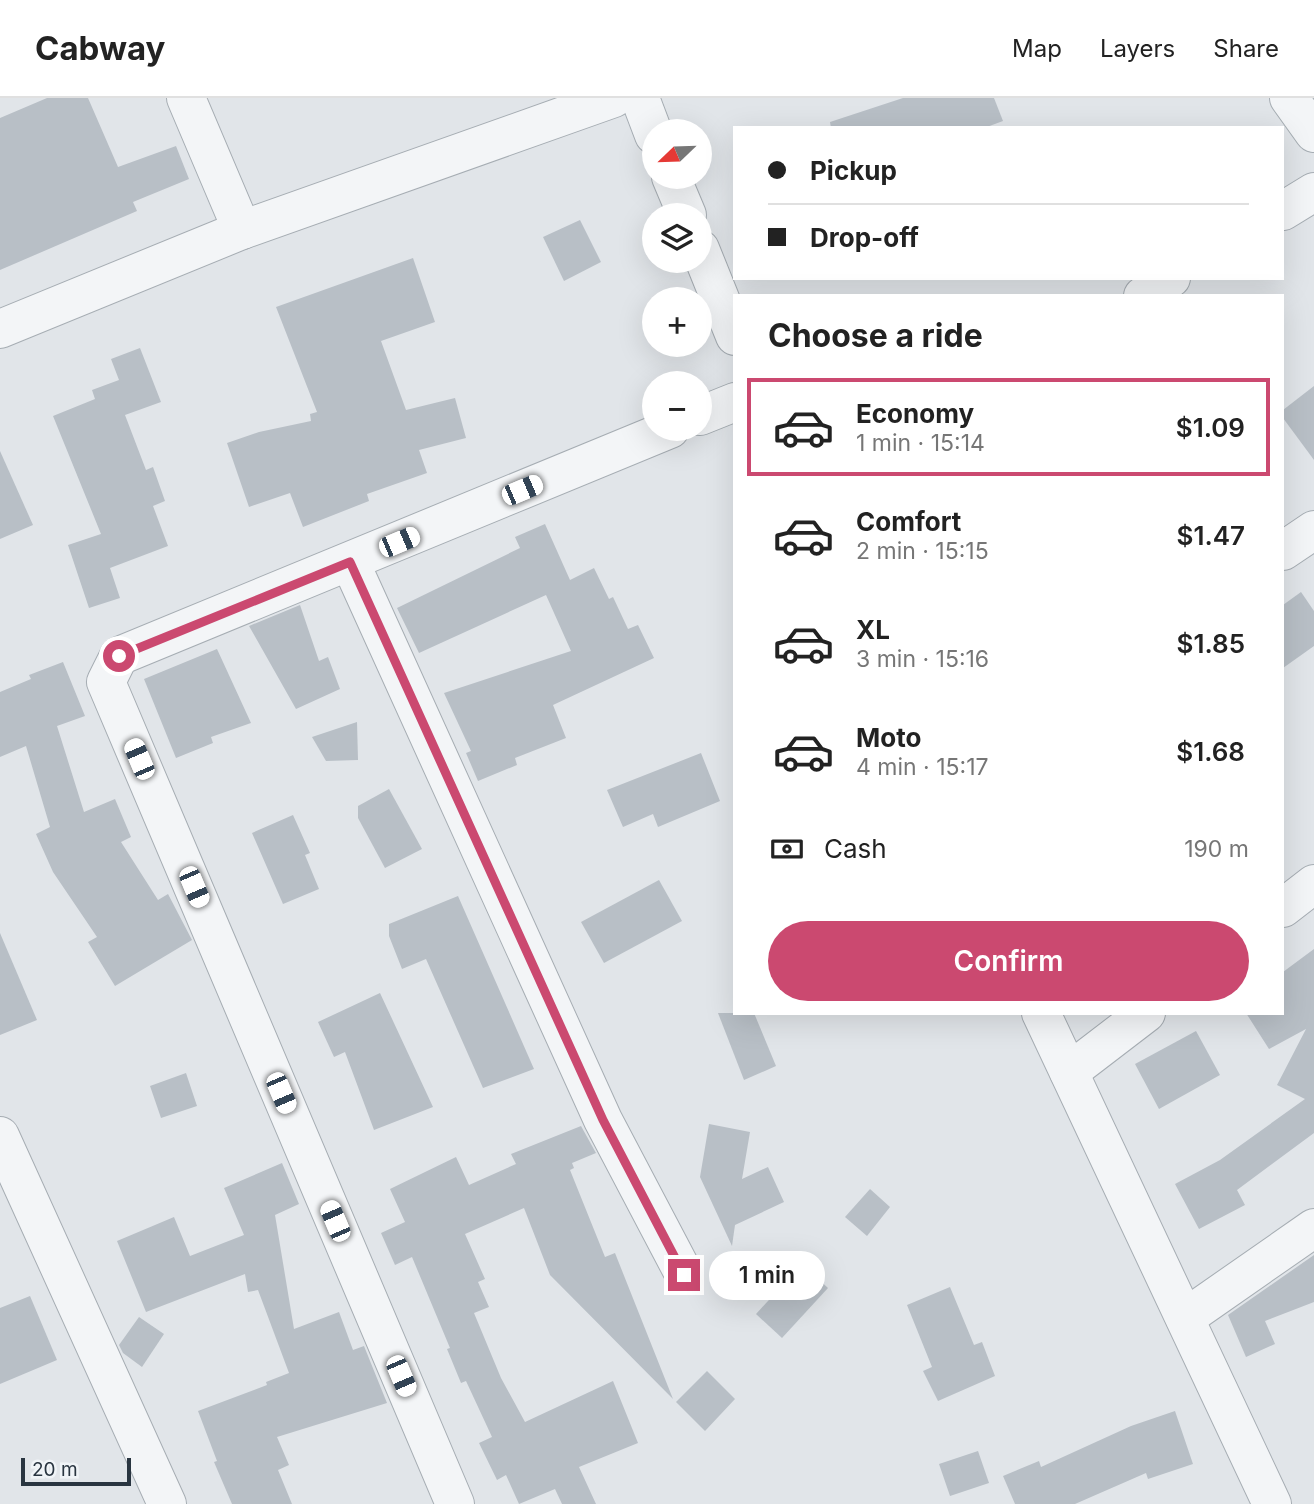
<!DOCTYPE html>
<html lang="en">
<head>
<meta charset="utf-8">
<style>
	body { margin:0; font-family:Inter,sans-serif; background:#f2f2f2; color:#222; height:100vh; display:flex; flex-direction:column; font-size:26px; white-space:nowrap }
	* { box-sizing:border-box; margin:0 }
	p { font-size:23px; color:#767676 }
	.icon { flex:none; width:38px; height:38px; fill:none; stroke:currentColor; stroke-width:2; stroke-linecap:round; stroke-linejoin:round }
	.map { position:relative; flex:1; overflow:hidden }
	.details { position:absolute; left:733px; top:196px; width:551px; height:721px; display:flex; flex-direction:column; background:#fff; border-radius:0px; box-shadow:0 7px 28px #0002 }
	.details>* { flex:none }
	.guide { position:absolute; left:733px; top:28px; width:551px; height:154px; border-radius:0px; box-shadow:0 7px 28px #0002; display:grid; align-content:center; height:154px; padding:0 35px; background:#fff }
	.needle { width:46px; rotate:247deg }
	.buttons { position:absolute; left:642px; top:21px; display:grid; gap:14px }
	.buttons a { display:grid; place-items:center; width:70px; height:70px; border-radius:50%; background:#fff; box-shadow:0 7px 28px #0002; font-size:35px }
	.scale { position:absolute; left:21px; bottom:18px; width:110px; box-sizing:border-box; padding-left:7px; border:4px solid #293540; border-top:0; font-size:19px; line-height:24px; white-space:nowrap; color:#293540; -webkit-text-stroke:5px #f0f4f7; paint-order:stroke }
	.end { position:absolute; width:32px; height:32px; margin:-16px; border:9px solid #cb4970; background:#fff; box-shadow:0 0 0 4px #fff }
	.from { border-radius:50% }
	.bubble { position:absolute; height:49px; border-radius:24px; background:#fff; box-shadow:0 7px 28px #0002; font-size:23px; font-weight:600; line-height:49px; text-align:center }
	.car { position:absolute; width:21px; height:42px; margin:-21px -10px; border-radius:9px; box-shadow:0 0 5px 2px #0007; background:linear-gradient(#fff 24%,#345 0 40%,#fff 0 76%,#345 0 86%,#fff 0) }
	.guide b { display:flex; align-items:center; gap:24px; height:66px; font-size:26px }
	.guide b+b { border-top:2px solid #e0e0e0 }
	.guide i { width:18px; height:18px; background:#222 }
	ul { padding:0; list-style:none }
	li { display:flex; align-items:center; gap:21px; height:98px; margin:0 14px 10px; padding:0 21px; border:4px solid transparent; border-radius:0px }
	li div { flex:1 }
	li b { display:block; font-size:26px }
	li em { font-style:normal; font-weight:600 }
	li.selected { border-color:#cb4970 }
	li>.icon { width:63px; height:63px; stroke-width:1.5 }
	h2 { padding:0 35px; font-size:32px; line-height:84px }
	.pay { display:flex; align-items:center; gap:18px; height:77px; padding:0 35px; font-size:26px }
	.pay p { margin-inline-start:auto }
	.action { display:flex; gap:14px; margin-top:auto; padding:14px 35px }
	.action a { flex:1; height:80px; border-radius:42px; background:#cb4970; color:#fff; font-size:28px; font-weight:600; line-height:80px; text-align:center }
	header { display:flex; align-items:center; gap:42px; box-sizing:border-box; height:98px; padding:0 35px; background:#fff; border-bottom:2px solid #e0e0e0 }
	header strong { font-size:33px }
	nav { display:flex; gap:38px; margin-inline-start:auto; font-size:24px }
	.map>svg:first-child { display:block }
	.building { fill:#b8bfc6 }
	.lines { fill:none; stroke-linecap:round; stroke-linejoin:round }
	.minor-casing { stroke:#a6adb3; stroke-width:40 }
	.minor { stroke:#f3f5f7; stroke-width:38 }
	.route { stroke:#cb4970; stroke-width:9 }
</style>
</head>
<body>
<header>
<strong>Cabway</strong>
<nav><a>Map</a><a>Layers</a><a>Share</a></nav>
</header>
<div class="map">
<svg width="1314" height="1406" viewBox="0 0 1314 1406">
	<rect width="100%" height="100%" fill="#e1e5e9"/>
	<g class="building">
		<polygon points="47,0 88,0 118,69 176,48 189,81 133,104 137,113 0,172 0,20"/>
		<polygon points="903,0 994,0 1003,23 984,30 831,30 830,24"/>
		<polygon points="580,122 601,164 564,183 543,139"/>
		<polygon points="413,160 435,224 381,243 406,312 455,300 466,340 419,352 427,375 367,396 369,403 303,429 290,395 249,409 227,345 259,334 311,323 310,316 317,314 276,209"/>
		<polygon points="140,250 161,304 125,317 146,372 153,369 165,403 153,408 168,448 110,470 120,500 89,510 68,447 101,436 53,318 95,301 92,292 119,282 111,261"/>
		<polygon points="1314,288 1314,362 1283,320 1283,312"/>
		<polygon points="0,353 33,427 0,441"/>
		<polygon points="545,426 570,482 594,470 609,501 613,499 628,531 638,527 654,560 553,607 566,640 515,660 517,667 478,683 466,655 471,653 444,595 571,553 546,497 419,555 397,510 520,450 515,439"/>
		<polygon points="1301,494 1314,513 1314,548 1283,570 1283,507"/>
		<polygon points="300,507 319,563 328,559 340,591 296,611 249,528"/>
		<polygon points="217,551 251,625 211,639 213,645 176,660 144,581"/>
		<polygon points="63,564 85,618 57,628 84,714 115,701 131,739 121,744 158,802 168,796 192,842 115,888 88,844 97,839 53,774 36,736 50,729 26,648 0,659 0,594 31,581 29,577"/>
		<polygon points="357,624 358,662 326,663 312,639"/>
		<polygon points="701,655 720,703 658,729 653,716 623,729 607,692"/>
		<polygon points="389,691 422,751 385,770 358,720 358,708"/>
		<polygon points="293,717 310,755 305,757 319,791 283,806 252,735"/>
		<polygon points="659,782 682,823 604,865 581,824"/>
		<polygon points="458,798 534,971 483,990 426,861 402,871 389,838 389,826"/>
		<polygon points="0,835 37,922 0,937"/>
		<polygon points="1314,851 1314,1035 1237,1092 1245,1107 1199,1131 1175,1086 1220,1062 1305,1001 1277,987 1306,931 1269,951 1246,915 1283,915 1283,874"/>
		<polygon points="380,895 433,1009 374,1032 345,954 334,959 318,924"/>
		<polygon points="718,915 754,915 776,968 744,982"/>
		<polygon points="1196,933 1220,977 1159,1011 1135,966"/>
		<polygon points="186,975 197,1008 161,1020 150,988"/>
		<polygon points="709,1026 750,1034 742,1081 768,1069 784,1104 735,1127 732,1148 700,1079"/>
		<polygon points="581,1028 596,1055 572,1065 574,1070 570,1072 605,1159 615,1155 673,1301 550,1177 524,1110 465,1136 485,1181 478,1184 489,1209 474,1215 501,1280 525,1324 613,1283 638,1345 579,1369 596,1406 562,1406 555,1391 519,1406 506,1377 497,1382 479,1345 492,1339 466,1283 461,1285 447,1251 450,1250 412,1159 395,1167 381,1135 405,1124 390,1091 456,1059 469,1087 516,1066 511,1056"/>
		<polygon points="282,1065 299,1106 275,1117 294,1231 339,1214 353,1252 364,1248 387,1305 277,1339 289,1367 278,1372 292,1406 232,1406 214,1364 217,1363 198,1313 267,1287 266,1284 289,1275 258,1192 248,1194 245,1176 146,1214 117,1143 174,1119 190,1158 244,1137 224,1090"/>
		<polygon points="870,1091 890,1109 867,1138 845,1119"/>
		<polygon points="1314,1157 1314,1204 1265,1223 1275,1246 1246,1259 1228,1217"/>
		<polygon points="802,1166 828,1190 782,1240 756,1216"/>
		<polygon points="950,1189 974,1247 982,1244 995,1278 938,1303 923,1273 932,1269 907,1207"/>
		<polygon points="30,1198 57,1262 0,1286 0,1210"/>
		<polygon points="139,1219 164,1236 142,1269 123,1255 119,1247"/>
		<polygon points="707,1273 735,1301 705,1333 676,1304"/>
		<polygon points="1175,1313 1193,1366 1148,1381 1146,1375 1075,1406 1015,1406 1003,1378 1039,1363 1041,1369 1131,1328"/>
		<polygon points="978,1353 989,1385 950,1398 939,1366"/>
	</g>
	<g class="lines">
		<g class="minor-casing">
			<g id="minor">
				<polyline points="186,0 242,132"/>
				<polyline points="640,0 654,37"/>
				<polyline points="1289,0 1314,35"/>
				<polyline points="671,79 687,117"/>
				<polyline points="1283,113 1314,94"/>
				<polyline points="700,151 735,238"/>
				<polyline points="1143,198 1171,180"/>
				<polyline points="0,231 242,132 614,0"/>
				<polyline points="700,318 735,304"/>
				<polyline points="1283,453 1314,432"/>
				<polyline points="350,464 603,1022 684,1176"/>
				<polyline points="1283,810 1314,786"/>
				<polyline points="1041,915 1272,1406"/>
				<polyline points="1069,974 1146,915"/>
				<polyline points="0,1038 167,1406"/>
				<polyline points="1185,1220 1314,1130"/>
				<polyline points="455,1406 106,584 119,558 670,331"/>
			</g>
		</g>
		<use href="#minor" class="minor"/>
	</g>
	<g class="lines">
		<polyline class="route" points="119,558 350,464 603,1022 684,1177"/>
	</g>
</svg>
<div class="buttons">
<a><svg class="needle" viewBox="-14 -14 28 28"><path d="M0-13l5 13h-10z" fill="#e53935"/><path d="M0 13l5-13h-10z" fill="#767676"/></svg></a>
<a><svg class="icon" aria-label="layers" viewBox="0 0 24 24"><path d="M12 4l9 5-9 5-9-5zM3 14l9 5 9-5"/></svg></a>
<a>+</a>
<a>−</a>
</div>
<div class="scale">20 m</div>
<i class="end from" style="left:119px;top:558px"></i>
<i class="end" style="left:684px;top:1177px"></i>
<div class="bubble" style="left:709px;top:1153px;width:116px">1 min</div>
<i class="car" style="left:522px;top:392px;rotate:67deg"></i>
<i class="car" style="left:399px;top:444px;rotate:67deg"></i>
<i class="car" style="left:139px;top:661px;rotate:337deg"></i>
<i class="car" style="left:194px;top:789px;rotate:157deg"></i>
<i class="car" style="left:281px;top:995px;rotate:157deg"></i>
<i class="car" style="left:335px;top:1123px;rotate:337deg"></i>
<i class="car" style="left:401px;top:1278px;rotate:157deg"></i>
<div class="guide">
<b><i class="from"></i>Pickup</b>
<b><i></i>Drop-off</b>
</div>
<section class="details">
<h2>Choose a ride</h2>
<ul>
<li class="selected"><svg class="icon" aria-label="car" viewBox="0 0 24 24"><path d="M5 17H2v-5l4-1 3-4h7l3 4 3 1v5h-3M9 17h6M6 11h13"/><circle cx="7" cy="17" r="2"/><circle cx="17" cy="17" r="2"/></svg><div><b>Economy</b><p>1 min · 15:14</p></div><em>$1.09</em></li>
<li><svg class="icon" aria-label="car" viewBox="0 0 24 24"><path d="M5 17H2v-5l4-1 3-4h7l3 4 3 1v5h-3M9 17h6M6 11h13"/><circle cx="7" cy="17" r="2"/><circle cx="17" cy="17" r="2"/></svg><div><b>Comfort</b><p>2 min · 15:15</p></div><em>$1.47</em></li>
<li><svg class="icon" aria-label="car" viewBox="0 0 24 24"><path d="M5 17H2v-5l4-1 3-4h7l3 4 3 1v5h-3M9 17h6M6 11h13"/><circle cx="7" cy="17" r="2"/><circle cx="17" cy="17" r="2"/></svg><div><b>XL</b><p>3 min · 15:16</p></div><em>$1.85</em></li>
<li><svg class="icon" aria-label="car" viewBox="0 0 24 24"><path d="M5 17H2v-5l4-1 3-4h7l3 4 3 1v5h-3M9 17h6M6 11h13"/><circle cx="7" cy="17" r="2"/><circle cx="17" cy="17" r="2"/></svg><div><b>Moto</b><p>4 min · 15:17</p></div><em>$1.68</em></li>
</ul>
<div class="pay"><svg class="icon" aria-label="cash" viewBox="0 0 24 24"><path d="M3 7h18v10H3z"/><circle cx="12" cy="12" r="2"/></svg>Cash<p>190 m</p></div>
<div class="action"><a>Confirm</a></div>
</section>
</div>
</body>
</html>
